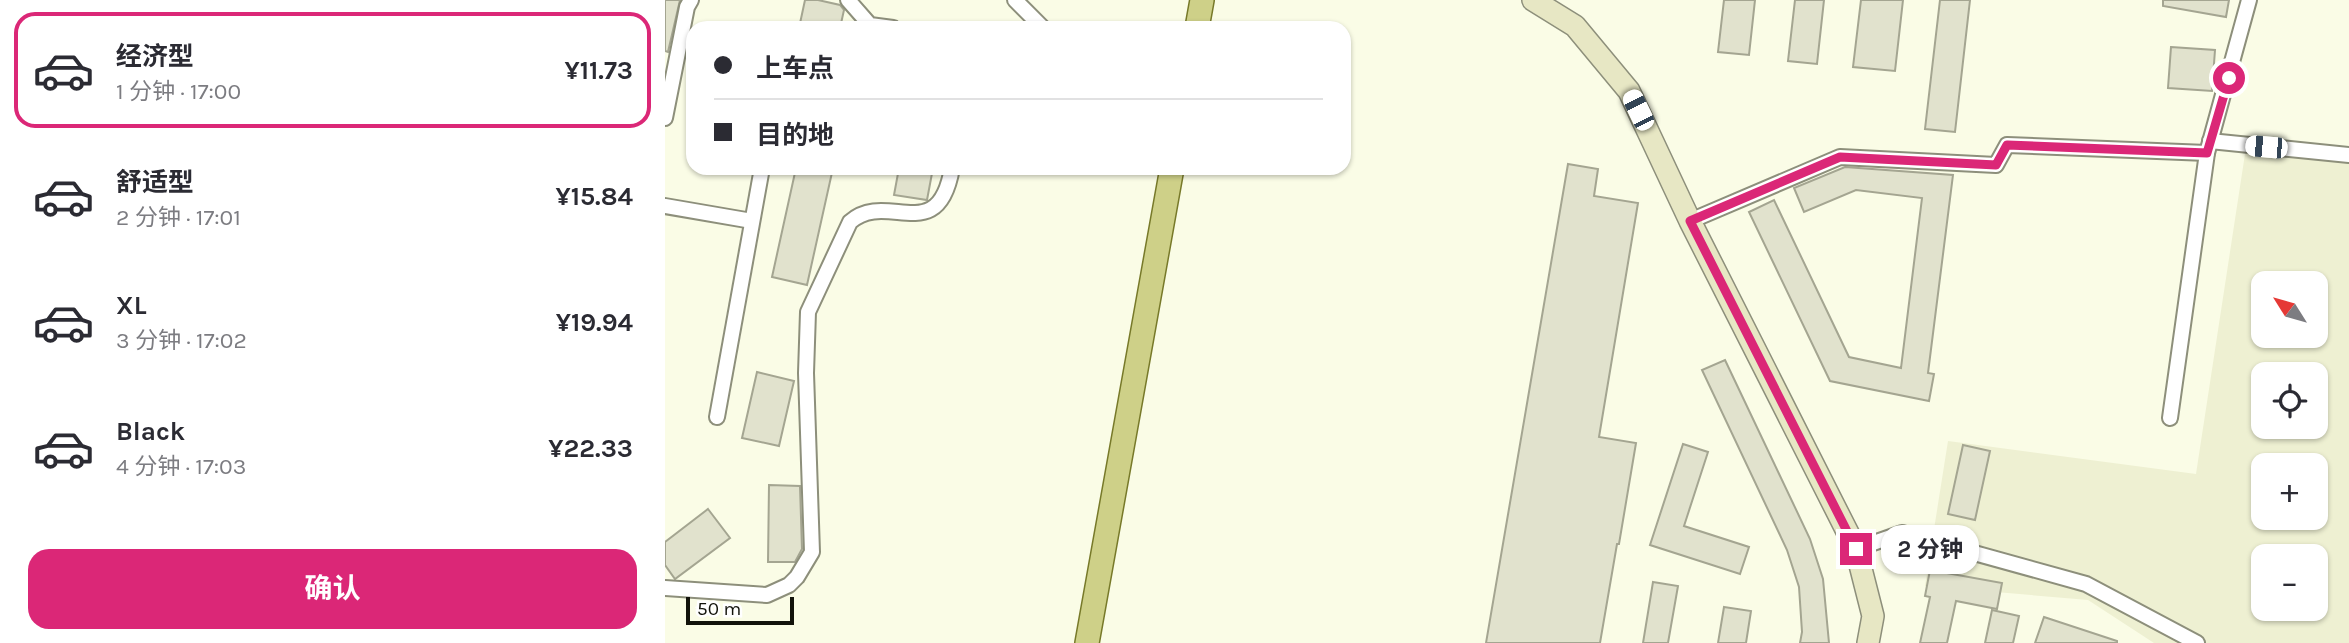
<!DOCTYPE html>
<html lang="zh">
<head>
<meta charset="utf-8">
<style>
	body { margin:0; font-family:Karla,"Noto Sans SC",sans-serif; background:#f7f7f7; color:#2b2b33; height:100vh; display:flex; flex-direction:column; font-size:26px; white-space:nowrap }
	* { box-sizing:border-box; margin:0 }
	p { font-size:23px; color:#7c7c81 }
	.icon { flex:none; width:38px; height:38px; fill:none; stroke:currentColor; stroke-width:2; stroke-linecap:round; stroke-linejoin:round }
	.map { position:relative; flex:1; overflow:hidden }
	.panel { display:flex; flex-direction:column; background:#fff; width:665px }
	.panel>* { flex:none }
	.hud { position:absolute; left:21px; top:21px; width:665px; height:154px; border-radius:21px; box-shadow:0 2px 5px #0004; display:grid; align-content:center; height:154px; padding:0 28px; background:#fff }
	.needle { width:46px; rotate:307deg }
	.tools { position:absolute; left:1586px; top:271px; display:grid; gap:14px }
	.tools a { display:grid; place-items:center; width:77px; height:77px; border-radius:14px; background:#fff; box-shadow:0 2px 5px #0004; font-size:35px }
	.scale { position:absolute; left:21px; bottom:18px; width:108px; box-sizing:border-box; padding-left:7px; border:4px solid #12130b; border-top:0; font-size:19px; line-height:24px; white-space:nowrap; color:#12130b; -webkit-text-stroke:5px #fff; paint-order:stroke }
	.end { position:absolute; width:32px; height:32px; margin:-16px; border:9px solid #db2777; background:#fff; box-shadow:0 0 0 4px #fff }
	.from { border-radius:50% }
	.bubble { position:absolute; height:49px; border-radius:21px; background:#fff; box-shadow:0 2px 5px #0004; font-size:23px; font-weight:700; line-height:49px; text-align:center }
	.car { position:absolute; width:21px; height:42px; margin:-21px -10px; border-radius:9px; box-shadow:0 0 5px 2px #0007; background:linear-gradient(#fff 24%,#345 0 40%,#fff 0 76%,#345 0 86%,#fff 0) }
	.hud b { display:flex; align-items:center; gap:24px; height:66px; font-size:26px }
	.hud b+b { border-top:2px solid #e1e1e2 }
	.hud i { width:18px; height:18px; background:#2b2b33 }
	ul { padding:12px 0 0; list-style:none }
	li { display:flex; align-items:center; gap:21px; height:116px; margin:0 14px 10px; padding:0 14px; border:4px solid transparent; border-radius:21px }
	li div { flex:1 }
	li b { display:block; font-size:26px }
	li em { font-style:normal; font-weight:700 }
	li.active { border-color:#db2777 }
	li>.icon { width:63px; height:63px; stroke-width:1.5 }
	.button { display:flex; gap:14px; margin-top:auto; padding:14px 28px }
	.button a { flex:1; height:80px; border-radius:21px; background:#db2777; color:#fff; font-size:28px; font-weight:700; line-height:80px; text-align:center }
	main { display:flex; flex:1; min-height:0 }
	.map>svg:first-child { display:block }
	.built { fill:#eef0d2; fill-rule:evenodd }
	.building { fill:#e1e2cd; stroke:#a4a591; stroke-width:2 }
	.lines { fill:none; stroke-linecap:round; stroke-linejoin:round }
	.street-casing { stroke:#8d8f7b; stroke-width:18 }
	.secondary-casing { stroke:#8d8f7b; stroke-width:24 }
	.primary-casing { stroke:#777929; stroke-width:26 }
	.street { stroke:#fff; stroke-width:14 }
	.secondary { stroke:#e7e7c4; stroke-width:21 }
	.primary { stroke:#ced088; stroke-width:23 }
	.route { stroke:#db2777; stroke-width:9 }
</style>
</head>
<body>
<main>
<section class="panel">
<ul>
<li class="active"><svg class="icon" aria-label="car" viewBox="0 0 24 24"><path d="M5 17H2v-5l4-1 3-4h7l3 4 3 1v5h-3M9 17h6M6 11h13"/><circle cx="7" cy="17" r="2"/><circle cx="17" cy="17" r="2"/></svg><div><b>经济型</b><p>1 分钟 · 17:00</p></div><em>¥11.73</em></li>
<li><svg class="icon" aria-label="car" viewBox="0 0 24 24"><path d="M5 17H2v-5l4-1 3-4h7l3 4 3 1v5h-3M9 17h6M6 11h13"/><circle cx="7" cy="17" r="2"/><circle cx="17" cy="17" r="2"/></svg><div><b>舒适型</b><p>2 分钟 · 17:01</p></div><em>¥15.84</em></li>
<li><svg class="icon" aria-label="car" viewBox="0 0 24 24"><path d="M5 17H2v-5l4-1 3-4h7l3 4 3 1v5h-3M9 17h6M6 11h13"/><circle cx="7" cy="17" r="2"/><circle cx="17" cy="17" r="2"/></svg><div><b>XL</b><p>3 分钟 · 17:02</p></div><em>¥19.94</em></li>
<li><svg class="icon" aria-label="car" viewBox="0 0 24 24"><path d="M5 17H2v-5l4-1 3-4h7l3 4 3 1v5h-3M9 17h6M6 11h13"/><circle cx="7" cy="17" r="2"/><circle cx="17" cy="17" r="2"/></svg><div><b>Black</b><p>4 分钟 · 17:03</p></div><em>¥22.33</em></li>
</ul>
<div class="button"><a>确认</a></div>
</section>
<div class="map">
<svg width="1684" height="643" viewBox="0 0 1684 643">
	<rect width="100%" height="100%" fill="#fafce6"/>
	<path class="built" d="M1582 141 1684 150V643H1489L1423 600 1260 586 1283 441 1531 474ZM1598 284H1650V336H1598ZM1598 374H1650V427H1598ZM1598 466H1650V518H1598ZM1598 556H1650V609H1598Z"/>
	<g class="building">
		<polygon points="0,0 15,0 3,52 0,51"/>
		<polygon points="140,0 153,0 175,5 179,10 175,28 134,28"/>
		<polygon points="1059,0 1090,0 1084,55 1053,52"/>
		<polygon points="1130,0 1159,0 1152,64 1123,61"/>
		<polygon points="1196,0 1238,0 1230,71 1188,67"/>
		<polygon points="1275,0 1305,0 1290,132 1260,129"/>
		<polygon points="1498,0 1564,0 1561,17 1498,6"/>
		<polygon points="1506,47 1550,50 1547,91 1503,88"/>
		<polygon points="903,164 933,169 929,196 973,203 934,437 971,443 954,544 952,544 935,643 821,643"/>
		<polygon points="1180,167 1288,175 1263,373 1269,374 1264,401 1165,381 1084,212 1109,200 1184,357 1236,368 1257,198 1191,190 1139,212 1129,188"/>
		<polygon points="131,168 168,168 142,285 107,277"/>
		<polygon points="234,168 268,168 262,200 229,195"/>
		<polygon points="1060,360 1145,539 1158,579 1164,643 1135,643 1137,632 1134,587 1122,550 1037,370"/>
		<polygon points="92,372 129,381 114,446 77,438"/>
		<polygon points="1018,444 1043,452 1019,526 1084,547 1075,574 985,545"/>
		<polygon points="1298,445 1325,451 1310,520 1283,514"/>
		<polygon points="104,485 135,486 137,549 130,562 103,562"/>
		<polygon points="43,509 65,538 10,579 0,565 0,542"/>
		<polygon points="1265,570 1337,583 1332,609 1291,601 1282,643 1255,643 1265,597 1260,596"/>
		<polygon points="988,582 1013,586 1003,643 978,643"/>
		<polygon points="1059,607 1086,611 1081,643 1053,643"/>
		<polygon points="1327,610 1354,616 1348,643 1320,643"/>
		<polygon points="1379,617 1452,641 1452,643 1370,643"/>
	</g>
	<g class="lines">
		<g class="street-casing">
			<g id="street">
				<polyline points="183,0 205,25 228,28"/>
				<polyline points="350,0 378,28"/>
				<polyline points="0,118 22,7 26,0"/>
				<polyline points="1545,141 1684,155"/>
				<polyline points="0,206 87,221"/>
				<polyline points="1025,221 1175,157 1331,165 1342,145 1542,153"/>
				<polyline points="52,417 97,168"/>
				<polyline points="1505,418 1542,153 1584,0"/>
				<polyline points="1191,549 1237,533 1421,584 1532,643"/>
				<path d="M0 588 102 595 124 585 132 577 147 552 141 373 143 312 185 222C222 189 273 249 287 168"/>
			</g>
		</g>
		<g class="secondary-casing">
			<polyline id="secondary" points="868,0 910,26 964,91 1025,221 1191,549 1208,616 1203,643"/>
		</g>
		<g class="primary-casing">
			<g id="primary">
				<polyline points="532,28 537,0"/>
				<polyline points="422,643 507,168"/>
			</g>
		</g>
		<use href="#street" class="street"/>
		<use href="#secondary" class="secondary"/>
		<use href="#primary" class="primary"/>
	</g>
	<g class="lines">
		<polyline class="route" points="1191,549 1025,221 1175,157 1331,165 1342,145 1542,153 1564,78"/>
	</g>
</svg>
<div class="tools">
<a><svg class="needle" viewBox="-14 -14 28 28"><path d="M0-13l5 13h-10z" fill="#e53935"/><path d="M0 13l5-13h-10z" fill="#7c7c81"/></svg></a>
<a><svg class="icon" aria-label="locate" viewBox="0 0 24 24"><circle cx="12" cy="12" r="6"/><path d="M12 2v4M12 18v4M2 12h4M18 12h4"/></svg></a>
<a>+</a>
<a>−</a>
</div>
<div class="scale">50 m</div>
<i class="end from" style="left:1564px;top:78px"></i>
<i class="end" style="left:1191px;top:549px"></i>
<div class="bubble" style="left:1216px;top:525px;width:98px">2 分钟</div>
<i class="car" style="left:973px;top:110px;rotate:334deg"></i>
<i class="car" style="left:1601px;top:147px;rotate:275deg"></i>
<div class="hud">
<b><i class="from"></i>上车点</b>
<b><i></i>目的地</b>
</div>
</div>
</main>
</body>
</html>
